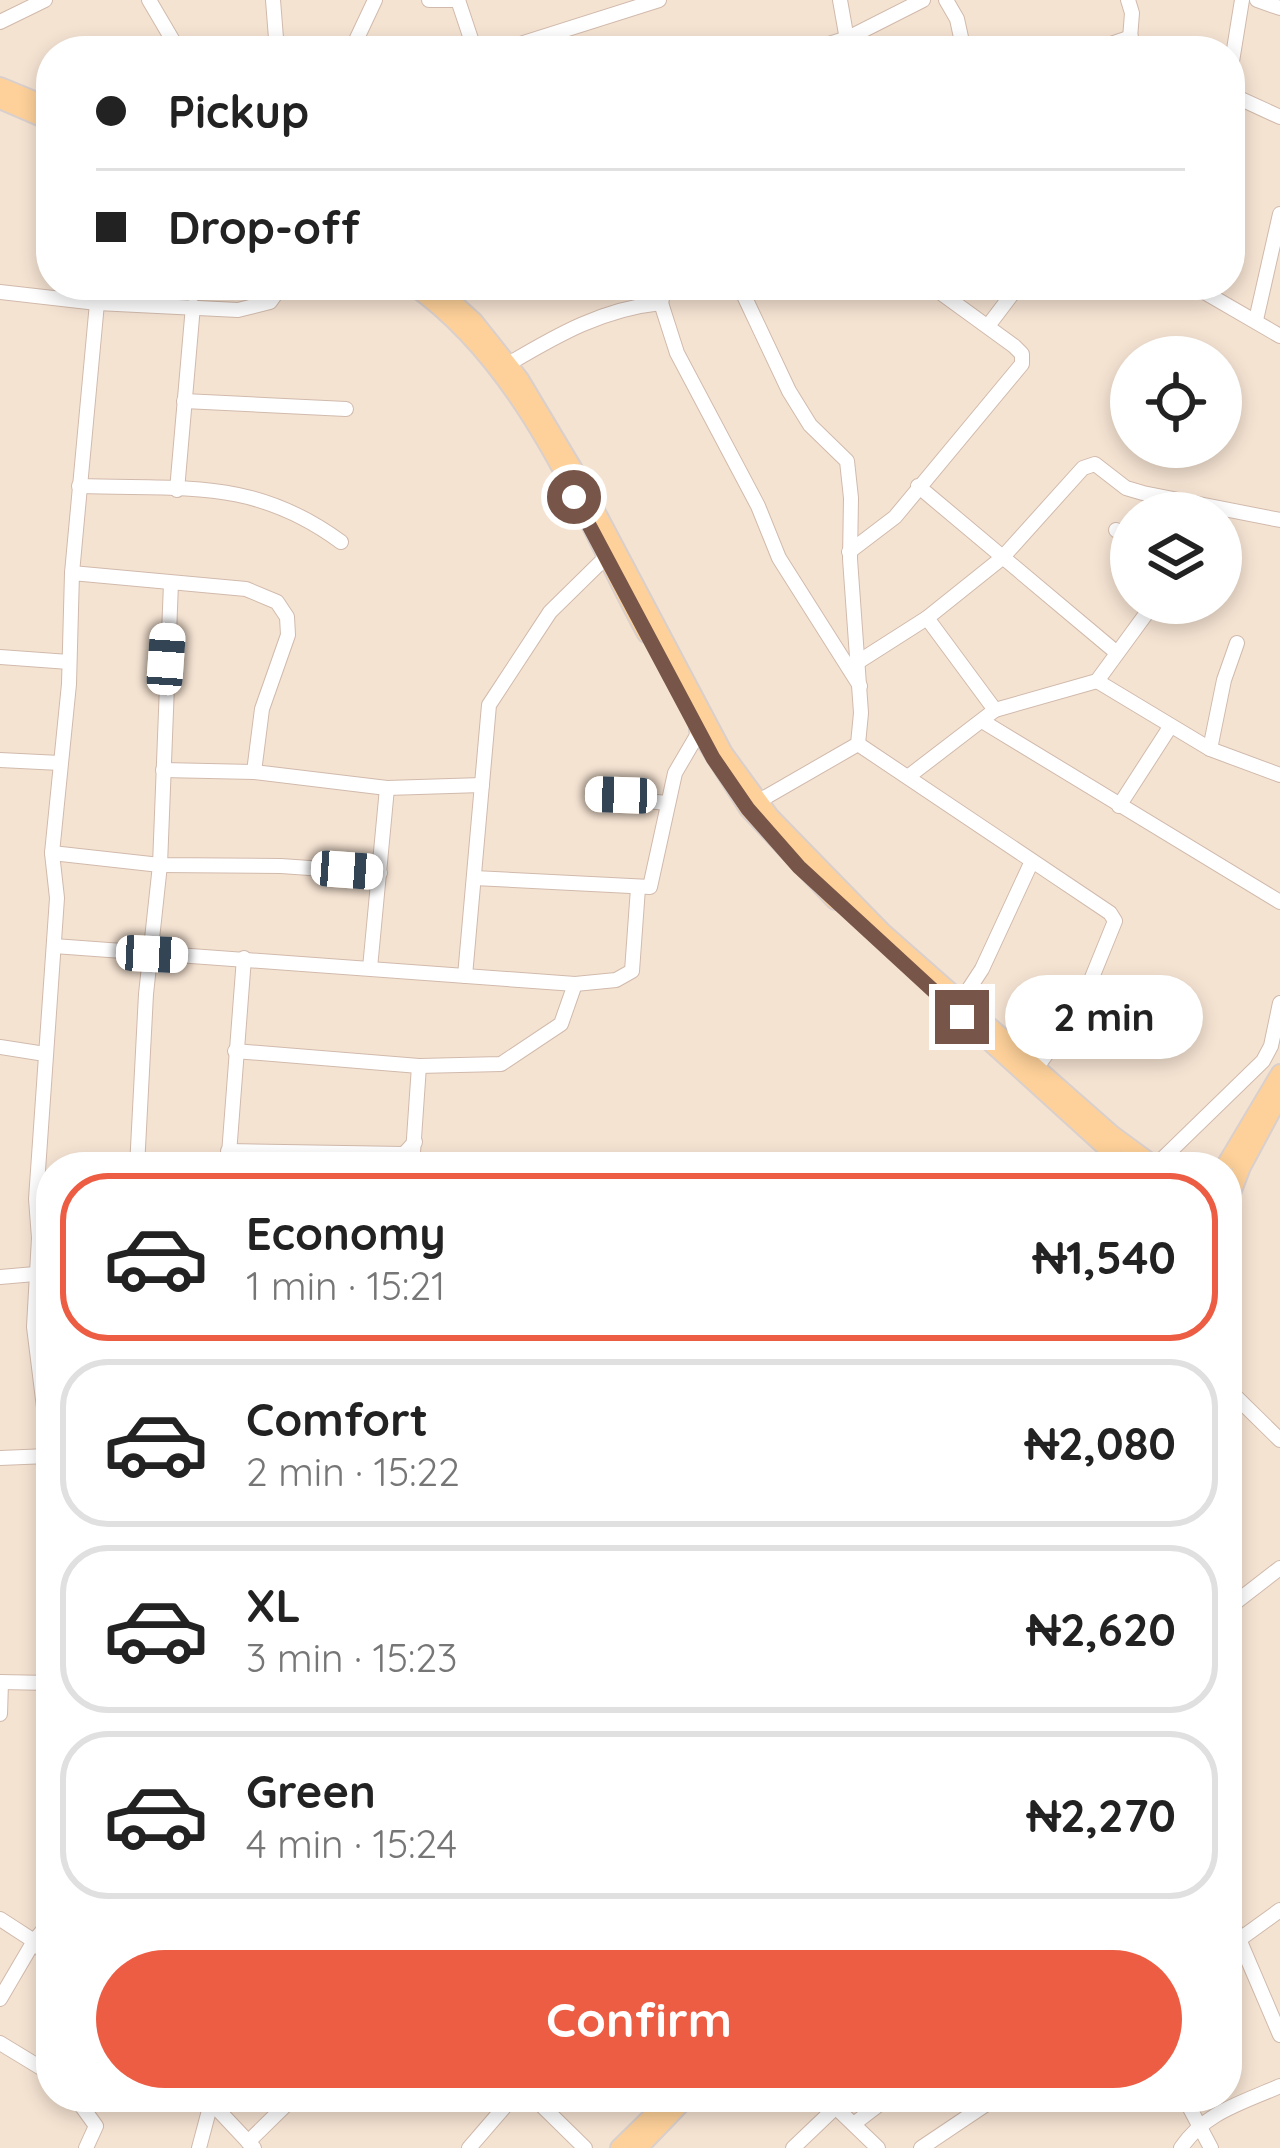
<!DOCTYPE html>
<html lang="en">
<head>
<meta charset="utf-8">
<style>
	body { margin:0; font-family:Quicksand,sans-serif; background:#f6f6f6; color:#222; height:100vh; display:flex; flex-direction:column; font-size:45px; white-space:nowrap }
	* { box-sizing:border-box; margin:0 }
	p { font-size:39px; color:#767676 }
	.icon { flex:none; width:66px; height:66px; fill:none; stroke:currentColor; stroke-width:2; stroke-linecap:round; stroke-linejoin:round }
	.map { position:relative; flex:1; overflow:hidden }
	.sheet { position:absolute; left:36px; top:1152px; width:1206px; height:960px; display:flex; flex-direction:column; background:#fff; border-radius:48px; box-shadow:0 6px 18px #0003 }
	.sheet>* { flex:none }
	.top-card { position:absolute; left:36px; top:36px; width:1209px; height:264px; border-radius:48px; box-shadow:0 6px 18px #0003; display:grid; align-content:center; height:264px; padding:0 60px; background:#fff }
	.tools { position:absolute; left:1110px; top:336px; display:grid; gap:24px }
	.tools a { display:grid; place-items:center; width:132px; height:132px; border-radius:50%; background:#fff; box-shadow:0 6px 18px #0003; font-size:60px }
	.end { position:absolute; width:54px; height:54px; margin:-27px; border:15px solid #775548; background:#fff; box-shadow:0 0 0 6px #fff }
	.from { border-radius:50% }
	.bubble { position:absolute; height:84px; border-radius:42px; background:#fff; box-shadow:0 6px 18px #0003; font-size:39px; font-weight:800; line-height:84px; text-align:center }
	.car { position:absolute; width:36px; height:72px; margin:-36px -18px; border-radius:15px; box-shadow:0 0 9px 3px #0007; background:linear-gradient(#fff 24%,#345 0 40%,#fff 0 76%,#345 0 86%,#fff 0) }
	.top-card b { display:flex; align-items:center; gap:42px; height:114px; font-size:45px }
	.top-card b+b { border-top:3px solid #e0e0e0 }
	.top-card i { width:30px; height:30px; background:#222 }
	ul { padding:21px 0 0; list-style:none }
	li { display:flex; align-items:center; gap:36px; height:168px; margin:0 24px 18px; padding:0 36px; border:6px solid #e0e0e0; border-radius:48px }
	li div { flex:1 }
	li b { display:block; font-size:45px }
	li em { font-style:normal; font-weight:800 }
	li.active { border-color:#ec5d44 }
	li>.icon { width:108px; height:108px; stroke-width:1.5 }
	.cta { display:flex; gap:24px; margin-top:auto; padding:24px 60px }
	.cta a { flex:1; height:138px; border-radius:72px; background:#ec5d44; color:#fff; font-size:48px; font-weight:800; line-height:138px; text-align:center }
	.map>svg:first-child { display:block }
	.residential { fill:#f5e3d2; fill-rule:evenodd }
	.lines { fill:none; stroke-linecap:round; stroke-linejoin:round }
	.minor-casing { stroke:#d1baac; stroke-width:16 }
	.major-casing { stroke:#d9cfcc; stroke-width:20 }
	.minor { stroke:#fff; stroke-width:14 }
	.major { stroke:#fed19a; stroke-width:16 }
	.route { stroke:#775548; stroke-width:15 }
</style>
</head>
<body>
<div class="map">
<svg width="1280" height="2148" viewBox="0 0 1280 2148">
	<rect width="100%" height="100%" fill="#fdf2e4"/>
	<path class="residential" d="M0 0H1280V2148H0ZM51 51H1230V285H51ZM1131 357H1221V447H1131ZM1131 513H1221V603H1131ZM51 1167H1227V2097H51Z"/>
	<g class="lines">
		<g class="minor-casing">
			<g id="minor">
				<polyline points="149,0 179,51"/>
				<polyline points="273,0 277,51"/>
				<polyline points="429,0 458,0"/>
				<polyline points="458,0 475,51"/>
				<polyline points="840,0 849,51"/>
				<polyline points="946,0 957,19 964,51"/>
				<polyline points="1128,0 1132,13 1129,51"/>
				<polyline points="1257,0 1280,8"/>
				<polyline points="0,22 45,0"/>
				<polyline points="351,51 375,0"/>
				<polyline points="498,51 659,0"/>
				<polyline points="807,51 848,38 923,0"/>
				<polyline points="1090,51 1131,37"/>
				<polyline points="1230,74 1242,0"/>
				<polyline points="1230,94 1280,117"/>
				<polyline points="739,285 789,391 810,425 847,461 851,498 850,559 861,713 858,744 759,801"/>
				<polyline points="1192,285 1280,336"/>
				<polyline points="0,292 97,303 238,310 270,302 282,285"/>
				<polyline points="661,303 677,353 758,506 779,558 860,686"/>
				<polyline points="1256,320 1280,214"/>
				<polyline points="988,326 1019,285"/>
				<path d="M510 363C559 334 603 309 661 303L665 286 669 285"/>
				<polyline points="184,401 346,409"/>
				<path d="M79 486C182 490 253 477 341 542"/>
				<polyline points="918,486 1117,653"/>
				<polyline points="177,490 193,306"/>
				<polyline points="1116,530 1131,541"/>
				<polyline points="849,552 895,517 1022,364 1022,354 1014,346 930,285"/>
				<polyline points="72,573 246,589 277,602 287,617 288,635 262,709 254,772"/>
				<polyline points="0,657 69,662"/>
				<polyline points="858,662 927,618"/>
				<polyline points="1097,681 1210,749 1280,775"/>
				<polyline points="995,710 927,618 1002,558 1083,468 1095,464 1126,488 1143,493 1280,520"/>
				<polyline points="982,721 1280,902"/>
				<polyline points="858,744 1110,913 1115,921 1078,1012 1036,1068"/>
				<polyline points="1210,749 1224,680 1237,643"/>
				<polyline points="0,760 60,763"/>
				<polyline points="163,770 254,772 387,788 482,785"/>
				<polyline points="909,776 995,710 1097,681 1154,603"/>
				<polyline points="594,795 666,803"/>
				<polyline points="1119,806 1170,727"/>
				<polyline points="52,853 160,865 281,866 380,873"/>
				<polyline points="474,878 650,887 675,773 699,732"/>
				<polyline points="54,946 575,984 616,980 632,971 638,888"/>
				<polyline points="370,968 387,788"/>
				<polyline points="465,976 489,705 550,612 605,558"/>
				<polyline points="961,1001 982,969 1032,861"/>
				<polyline points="0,1047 45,1054"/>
				<polyline points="235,1051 419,1066 501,1064 561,1024 575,984"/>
				<polyline points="228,1151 404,1154 415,1142"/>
				<polyline points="1155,1166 1263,1061 1271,1046 1280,1003"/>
				<polyline points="137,1167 146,994 160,865 171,583"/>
				<polyline points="228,1167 244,958"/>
				<polyline points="412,1167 419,1066"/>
				<polyline points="0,1277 35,1274"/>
				<polyline points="1227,1388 1280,1440"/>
				<polyline points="0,1458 48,1456"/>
				<polyline points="51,1464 34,1327 39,1238 36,1199 57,898 52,853 69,684 72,573 97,303"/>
				<polyline points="1227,1609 1280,1568"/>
				<polyline points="0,1682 51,1683"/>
				<polyline points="0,1714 1,1682"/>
				<polyline points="1227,1911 1280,2035"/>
				<polyline points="0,1919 34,1941 51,1961"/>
				<polyline points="1240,1939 1280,1910"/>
				<polyline points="0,1999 34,1941 51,1921"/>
				<polyline points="0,2043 51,2074"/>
				<polyline points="75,2097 96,2126 86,2148"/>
				<polyline points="206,2097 254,2148"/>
				<polyline points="533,2097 585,2148"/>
				<polyline points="825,2097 878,2148"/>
				<polyline points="1184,2097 1211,2148"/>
				<polyline points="855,2123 889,2097"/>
				<polyline points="248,2142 294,2097"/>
				<polyline points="199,2148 211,2103"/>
				<polyline points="469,2148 513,2097"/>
				<polyline points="793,2148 836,2107"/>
				<polyline points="921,2148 997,2097"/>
				<path d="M1181 2148C1205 2112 1242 2103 1280 2086"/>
			</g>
		</g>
		<g class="major-casing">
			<g id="major">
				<polyline points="0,86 51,107"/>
				<polyline points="0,100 51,122"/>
				<path d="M411 285C528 367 580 513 646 634"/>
				<polyline points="434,285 474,321 520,379 575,471 724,753 770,816 883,932 1112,1134 1157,1167"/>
				<polyline points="698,730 748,809 835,901"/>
				<polyline points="943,1000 1127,1167"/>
				<polyline points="1224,1167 1280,1073"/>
				<polyline points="1227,1206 1242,1167 1280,1096"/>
				<polyline points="619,2148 671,2097"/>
				<polyline points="639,2148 688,2097"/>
			</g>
		</g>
		<use href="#minor" class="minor"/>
		<use href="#major" class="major"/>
	</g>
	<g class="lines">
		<polyline class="route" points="574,497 713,758 748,809 799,867 962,1017"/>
	</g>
</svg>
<div class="tools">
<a><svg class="icon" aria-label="locate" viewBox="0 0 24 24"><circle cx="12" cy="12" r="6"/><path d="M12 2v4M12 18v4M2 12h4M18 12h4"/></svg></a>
<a><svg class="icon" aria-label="layers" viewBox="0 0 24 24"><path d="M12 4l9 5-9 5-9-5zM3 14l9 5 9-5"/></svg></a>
</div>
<i class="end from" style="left:574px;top:497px"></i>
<i class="end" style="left:962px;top:1017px"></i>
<div class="bubble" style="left:1005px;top:975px;width:198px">2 min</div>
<i class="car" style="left:166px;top:659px;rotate:4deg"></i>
<i class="car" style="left:621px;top:795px;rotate:272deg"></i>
<i class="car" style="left:347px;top:870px;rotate:94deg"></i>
<i class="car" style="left:152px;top:954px;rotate:93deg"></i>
<div class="top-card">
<b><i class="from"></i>Pickup</b>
<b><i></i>Drop-off</b>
</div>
<section class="sheet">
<ul>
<li class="active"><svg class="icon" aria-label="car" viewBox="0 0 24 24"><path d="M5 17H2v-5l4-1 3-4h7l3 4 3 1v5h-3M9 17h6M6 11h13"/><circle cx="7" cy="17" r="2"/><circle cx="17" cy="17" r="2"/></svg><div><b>Economy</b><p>1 min · 15:21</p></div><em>₦1,540</em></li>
<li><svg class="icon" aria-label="car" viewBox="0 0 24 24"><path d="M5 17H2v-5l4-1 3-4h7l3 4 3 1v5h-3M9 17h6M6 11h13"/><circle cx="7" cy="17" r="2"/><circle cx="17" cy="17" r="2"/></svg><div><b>Comfort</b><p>2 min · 15:22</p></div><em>₦2,080</em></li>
<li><svg class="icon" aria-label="car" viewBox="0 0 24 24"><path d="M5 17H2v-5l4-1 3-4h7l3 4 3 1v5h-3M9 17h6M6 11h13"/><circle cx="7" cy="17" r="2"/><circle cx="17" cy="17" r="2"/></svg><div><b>XL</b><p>3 min · 15:23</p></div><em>₦2,620</em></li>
<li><svg class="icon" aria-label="car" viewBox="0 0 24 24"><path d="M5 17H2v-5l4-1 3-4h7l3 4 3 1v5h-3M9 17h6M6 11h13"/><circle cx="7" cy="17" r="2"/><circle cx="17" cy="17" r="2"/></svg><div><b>Green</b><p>4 min · 15:24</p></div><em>₦2,270</em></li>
</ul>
<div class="cta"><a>Confirm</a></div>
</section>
</div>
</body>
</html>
